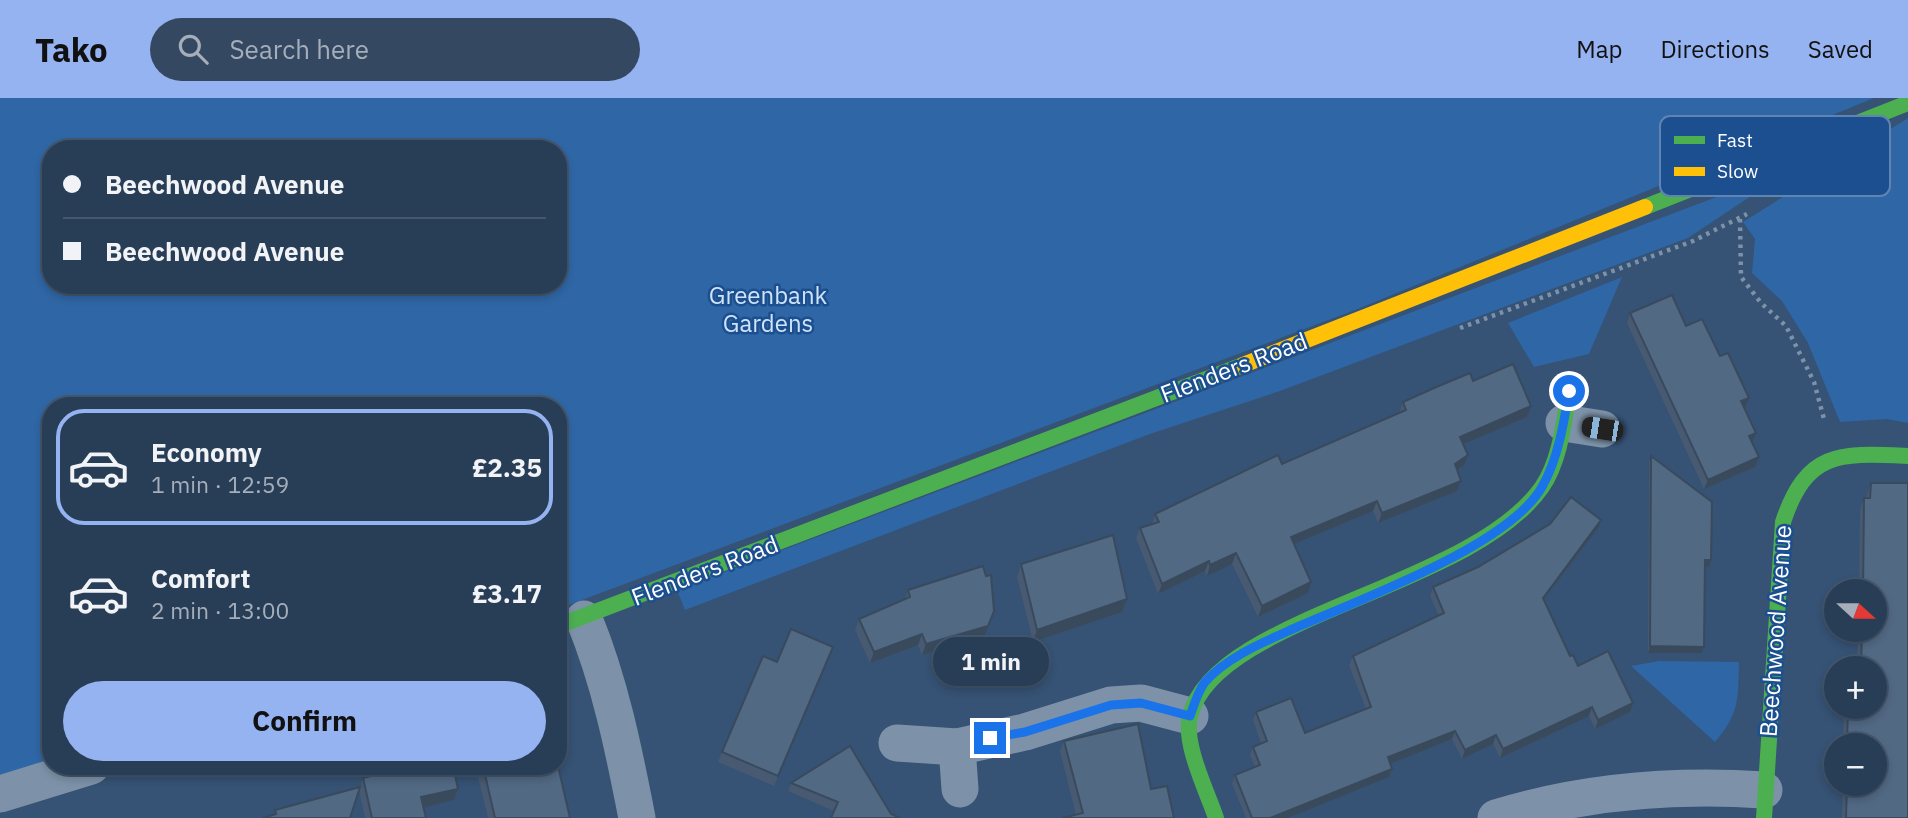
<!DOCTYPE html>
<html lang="en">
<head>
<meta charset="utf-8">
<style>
	body { margin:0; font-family:"IBM Plex Sans",sans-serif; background:#344961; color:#f1f3f6; height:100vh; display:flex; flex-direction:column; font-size:26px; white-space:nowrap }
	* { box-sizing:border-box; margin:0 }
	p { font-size:23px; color:#a5aeba }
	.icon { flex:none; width:38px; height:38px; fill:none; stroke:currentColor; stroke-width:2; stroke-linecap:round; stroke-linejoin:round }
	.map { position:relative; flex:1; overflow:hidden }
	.drawer { position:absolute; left:42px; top:299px; width:525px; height:378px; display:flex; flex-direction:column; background:#283e57; border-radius:28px; box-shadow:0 4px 10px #0003,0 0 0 2px #44576d }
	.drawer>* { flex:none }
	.banner { position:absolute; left:42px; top:42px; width:525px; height:154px; border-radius:28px; box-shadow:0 4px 10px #0003,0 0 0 2px #44576d; display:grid; align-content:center; height:154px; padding:0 21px; background:#283e57 }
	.needle { width:46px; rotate:111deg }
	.tools { position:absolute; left:1824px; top:481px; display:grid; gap:14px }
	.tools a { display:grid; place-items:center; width:63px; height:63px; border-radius:50%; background:#283e57; box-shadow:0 4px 10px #0003,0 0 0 2px #44576d; font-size:35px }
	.end { position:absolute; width:32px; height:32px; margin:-16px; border:9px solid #1a73e8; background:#fff; box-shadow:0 0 0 4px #fff }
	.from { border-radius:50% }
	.bubble { position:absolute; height:49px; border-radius:24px; background:#283e57; box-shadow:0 4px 10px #0003,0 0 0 2px #44576d; font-size:23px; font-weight:800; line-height:49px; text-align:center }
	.car { position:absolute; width:21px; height:42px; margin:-21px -10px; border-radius:9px; box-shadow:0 0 5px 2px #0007; background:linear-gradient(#222 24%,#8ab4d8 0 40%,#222 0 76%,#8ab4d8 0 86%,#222 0) }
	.banner b { display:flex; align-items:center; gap:24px; height:66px; font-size:26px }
	.banner b+b { border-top:2px solid #44576d }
	.banner i { width:18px; height:18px; background:#f1f3f6 }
	ul { padding:12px 0 0; list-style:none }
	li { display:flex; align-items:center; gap:21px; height:116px; margin:0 14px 10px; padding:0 7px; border:4px solid transparent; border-radius:28px }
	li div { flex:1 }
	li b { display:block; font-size:26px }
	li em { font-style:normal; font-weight:800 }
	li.active { border-color:#95b2f1 }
	li>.icon { width:63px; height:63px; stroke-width:1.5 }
	.primary-button { display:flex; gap:14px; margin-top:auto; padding:14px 21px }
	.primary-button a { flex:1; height:80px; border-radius:42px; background:#95b2f1; color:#111; font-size:28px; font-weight:800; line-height:80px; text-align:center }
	header { display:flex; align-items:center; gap:42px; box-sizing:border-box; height:98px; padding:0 35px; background:#95b2f1; color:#111 }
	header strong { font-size:33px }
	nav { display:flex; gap:38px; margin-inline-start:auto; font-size:24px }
	.search { width:490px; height:63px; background:#344961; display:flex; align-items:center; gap:18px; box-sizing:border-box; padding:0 24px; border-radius:38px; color:#a5aeba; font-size:26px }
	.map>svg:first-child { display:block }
	.green { fill:#2f66a5; fill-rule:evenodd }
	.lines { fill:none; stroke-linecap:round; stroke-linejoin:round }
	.path { stroke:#7d92a8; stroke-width:4.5; stroke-dasharray:3.5 5; stroke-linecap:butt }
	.street { stroke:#7d92a8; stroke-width:37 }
	.fast { stroke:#4caf50; stroke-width:16 }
	.slow { stroke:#ffc107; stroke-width:16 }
	.wall { fill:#475a72 }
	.shaded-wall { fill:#394a5c }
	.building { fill:#526984; stroke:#394a5c; stroke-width:2 }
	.route { stroke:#1a73e8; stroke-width:9 }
	.labels { text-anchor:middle; stroke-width:5; stroke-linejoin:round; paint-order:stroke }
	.park-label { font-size:24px; fill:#cfe3fa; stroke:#1b4f8f }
	.street-label { font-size:24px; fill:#fff; stroke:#1b4f8f }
	.key { fill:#1b4f8f; stroke:#5f84b1; stroke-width:2 }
	.key-label { font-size:19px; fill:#fff }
</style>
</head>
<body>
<header>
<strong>Tako</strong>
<div class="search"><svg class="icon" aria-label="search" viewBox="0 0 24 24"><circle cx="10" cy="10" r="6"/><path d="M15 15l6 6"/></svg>Search here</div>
<nav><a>Map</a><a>Directions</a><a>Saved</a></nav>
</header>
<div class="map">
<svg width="1908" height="720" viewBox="0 0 1908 720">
	<rect width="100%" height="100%" fill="#365274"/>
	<g class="green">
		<path d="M0 0H1874L1355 212 558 511V308H51V663L0 677ZM51 51H558V187H51Z"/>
		<polygon points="1908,20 1908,325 1887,321 1840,324 1808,245 1782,203 1752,175 1755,141 1743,124"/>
		<polygon points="1793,70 1688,140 1280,293 1150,336 685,512 677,492"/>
		<polygon points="1622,179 1589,256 1534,269 1508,225"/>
		<path d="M1659 563 1739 564C1738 600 1740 615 1715 644L1631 568Z"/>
	</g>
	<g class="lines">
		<g class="path">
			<polyline points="1740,121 1741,179 1761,205 1786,228 1814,284 1824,321"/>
			<polyline points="1460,230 1693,143 1747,116"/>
		</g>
		<g class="street">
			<polyline points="1564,325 1602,331"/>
			<path d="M584 521C610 584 624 653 637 720"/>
			<polyline points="897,645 957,649 1025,634 1111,607 1141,605 1190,618"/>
			<polyline points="957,649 960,691"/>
			<polyline points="0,696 91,668"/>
			<path d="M1496 720C1584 693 1672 686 1764 692"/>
		</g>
		<g class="fast">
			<polyline points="1645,109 1908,5"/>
			<polyline points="558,528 1243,267"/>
			<path d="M1216 720C1207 693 1183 646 1190 618 1215 518 1472 490 1542 389 1560 363 1564 324 1569 293"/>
			<path d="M1764 720 1783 424C1807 352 1840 355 1908 358"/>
		</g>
		<polyline class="slow" points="1243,267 1645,109"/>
	</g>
	<g class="wall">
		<polygon points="1630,215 1686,228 1720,258 1749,300 1745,310 1752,344 1755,369 1704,391 1627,225"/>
		<polygon points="1473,283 1527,319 1463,346 1464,367 1457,372 1461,383 1457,393 1378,425 1373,413 1294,446 1308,495 1258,519 1232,466 1207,478 1205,473 1158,496 1136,440 1140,430 1152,426 1155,416 1282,366 1399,315 1403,304"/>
		<polygon points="1651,358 1711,462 1709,469 1705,469 1702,555 1648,555 1649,364"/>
		<polygon points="1871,385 1908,720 1842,720 1843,686 1874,686 1874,648 1843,648 1844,609 1874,609 1874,570 1857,570 1858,532 1874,532 1874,494 1859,494 1860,411 1864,400 1866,400"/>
		<polygon points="1598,430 1544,502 1570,558 1578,568 1630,614 1595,631 1589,618 1500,660 1493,646 1462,661 1452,641 1390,666 1392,671 1389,679 1288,720 1246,720 1232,686 1235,677 1255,669 1250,657 1253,649 1261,645 1253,622 1256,614 1305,635 1366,611 1349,567 1353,558 1439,518 1430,498 1433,489"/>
		<polygon points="1021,466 1127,501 1122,514 1033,544 1017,479"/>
		<polygon points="908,492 984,539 922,557 918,547 870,565 855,532 859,521 905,501"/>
		<polygon points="833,549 774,688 718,664 722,654 777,564"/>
		<polygon points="1064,643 1151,691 1174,720 1076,717 1060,653"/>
		<polygon points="477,668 558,668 570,720 488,720 476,671"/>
		<polygon points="369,669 458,691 454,702 424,709 426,720 365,720 359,693 274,717 275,712 360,689 363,680 366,679"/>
		<polygon points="791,685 891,716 834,713 788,693"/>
	</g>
	<g class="shaded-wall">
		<polygon points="1749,300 1745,310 1741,303"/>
		<polygon points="1531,308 1527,319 1456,349 1460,339"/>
		<polygon points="1756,335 1752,345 1749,338"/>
		<polygon points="1468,357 1464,367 1451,376 1455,366"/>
		<polygon points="1759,359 1755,369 1704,391 1708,382"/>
		<polygon points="1461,383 1457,393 1378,425 1382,415"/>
		<polygon points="1377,403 1373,413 1287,449 1291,439"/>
		<polygon points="1601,422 1598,430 1539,508 1543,500"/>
		<polygon points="1236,455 1232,466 1207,478 1210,467"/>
		<polygon points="1705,462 1711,462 1709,469 1702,469"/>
		<polygon points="1209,463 1205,473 1158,496 1162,486"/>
		<polygon points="1311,484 1308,495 1258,519 1262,508"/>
		<polygon points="1127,501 1122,514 1033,544 1037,532"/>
		<polygon points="994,513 984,539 922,557 926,546"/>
		<polygon points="922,536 918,547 870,565 874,554"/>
		<polygon points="1650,548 1704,549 1702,555 1648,555"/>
		<polygon points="1633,605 1630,614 1595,631 1598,622"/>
		<polygon points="1592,609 1589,618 1500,660 1503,651"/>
		<polygon points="1455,633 1452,641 1385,668 1388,659"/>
		<polygon points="1496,637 1493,646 1462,661 1465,652"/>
		<polygon points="1392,671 1389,679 1288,720 1270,720"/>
		<polygon points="458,691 454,702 417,711 421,699"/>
	</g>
	<g class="building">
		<polygon points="1672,197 1686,228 1702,221 1720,258 1728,255 1749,300 1741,303 1756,335 1749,338 1759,359 1708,382 1630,215"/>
		<polygon points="1513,266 1531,308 1460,339 1468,357 1455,366 1461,383 1382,415 1377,403 1291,439 1311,484 1262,508 1236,455 1210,467 1209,463 1162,486 1140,430 1159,424 1155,416 1278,357 1282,366 1406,312 1403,304 1434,290 1470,275 1473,283"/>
		<polygon points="1651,358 1712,404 1711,462 1705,462 1704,549 1650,548"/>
		<polygon points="1871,385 1908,385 1908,720 1846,720 1847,686 1874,686 1874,648 1847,648 1848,609 1874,609 1874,570 1861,570 1862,532 1874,532 1874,494 1863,494 1864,400 1870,400"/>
		<polygon points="1571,399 1601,422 1543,500 1570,558 1573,557 1578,568 1608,553 1633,605 1598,622 1592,609 1503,651 1496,637 1465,652 1455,633 1388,659 1392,671 1270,720 1252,720 1235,677 1260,667 1253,649 1267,643 1256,614 1291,600 1305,635 1371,609 1353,558 1444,515 1433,489 1478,469 1550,426"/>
		<polygon points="1113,437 1127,501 1037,532 1021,466"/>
		<polygon points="983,468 986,478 991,477 994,513 988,528 926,546 922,536 874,554 859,521 910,499 908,492"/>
		<polygon points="791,531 833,549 778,678 722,654 763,558 777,564"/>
		<polygon points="1138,626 1151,691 1167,688 1174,720 1062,720 1083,715 1064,643"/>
		<polygon points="850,648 891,716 900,720 831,720 838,704 791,685"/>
		<polygon points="453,668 458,691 421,699 426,720 372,720 363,680 371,678 369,669"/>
		<polygon points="483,668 558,668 570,720 495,720"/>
		<polygon points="360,689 350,720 263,720 276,716 275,712"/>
	</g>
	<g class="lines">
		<path class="route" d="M990 640 1025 634 1111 607 1141 605 1190 618C1194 607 1198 593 1205 584 1225 561 1259 546 1286 534 1352 504 1507 450 1542 389 1558 361 1564 325 1569 293"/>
	</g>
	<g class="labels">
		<g class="park-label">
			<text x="768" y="206">Greenbank<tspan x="768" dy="28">Gardens</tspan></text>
		</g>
		<g class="street-label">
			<text transform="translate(1234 270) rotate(-21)" y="8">Flenders Road</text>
			<text transform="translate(705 473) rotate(-21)" y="8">Flenders Road</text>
			<text transform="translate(1776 533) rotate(-86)" y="8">Beechwood Avenue</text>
		</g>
	</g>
	<rect x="1660" y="18" width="230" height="80" rx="10" class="key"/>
	<rect x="1674" y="38" width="31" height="8" fill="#4caf50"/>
	<rect x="1674" y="69" width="31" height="9" fill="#ffc107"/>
	<g class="key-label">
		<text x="1717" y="49">Fast</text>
		<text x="1717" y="80">Slow</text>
	</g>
</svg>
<div class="tools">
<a><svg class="needle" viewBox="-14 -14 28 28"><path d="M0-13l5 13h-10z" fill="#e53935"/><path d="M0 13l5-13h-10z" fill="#a5aeba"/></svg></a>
<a>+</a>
<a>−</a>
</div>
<i class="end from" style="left:1569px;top:293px"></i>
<i class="end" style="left:990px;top:640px"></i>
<div class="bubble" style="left:933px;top:539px;width:116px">1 min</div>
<i class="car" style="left:1602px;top:331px;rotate:279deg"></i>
<div class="banner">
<b><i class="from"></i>Beechwood Avenue</b>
<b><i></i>Beechwood Avenue</b>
</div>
<section class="drawer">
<ul>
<li class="active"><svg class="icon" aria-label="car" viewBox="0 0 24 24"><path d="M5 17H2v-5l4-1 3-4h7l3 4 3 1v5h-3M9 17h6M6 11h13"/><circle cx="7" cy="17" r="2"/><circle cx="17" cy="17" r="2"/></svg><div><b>Economy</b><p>1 min · 12:59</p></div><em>£2.35</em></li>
<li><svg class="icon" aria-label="car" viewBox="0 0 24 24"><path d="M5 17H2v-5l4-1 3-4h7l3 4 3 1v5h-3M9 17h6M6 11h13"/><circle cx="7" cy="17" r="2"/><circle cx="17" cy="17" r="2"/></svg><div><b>Comfort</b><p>2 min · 13:00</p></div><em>£3.17</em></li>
</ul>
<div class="primary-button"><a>Confirm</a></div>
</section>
</div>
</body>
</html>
